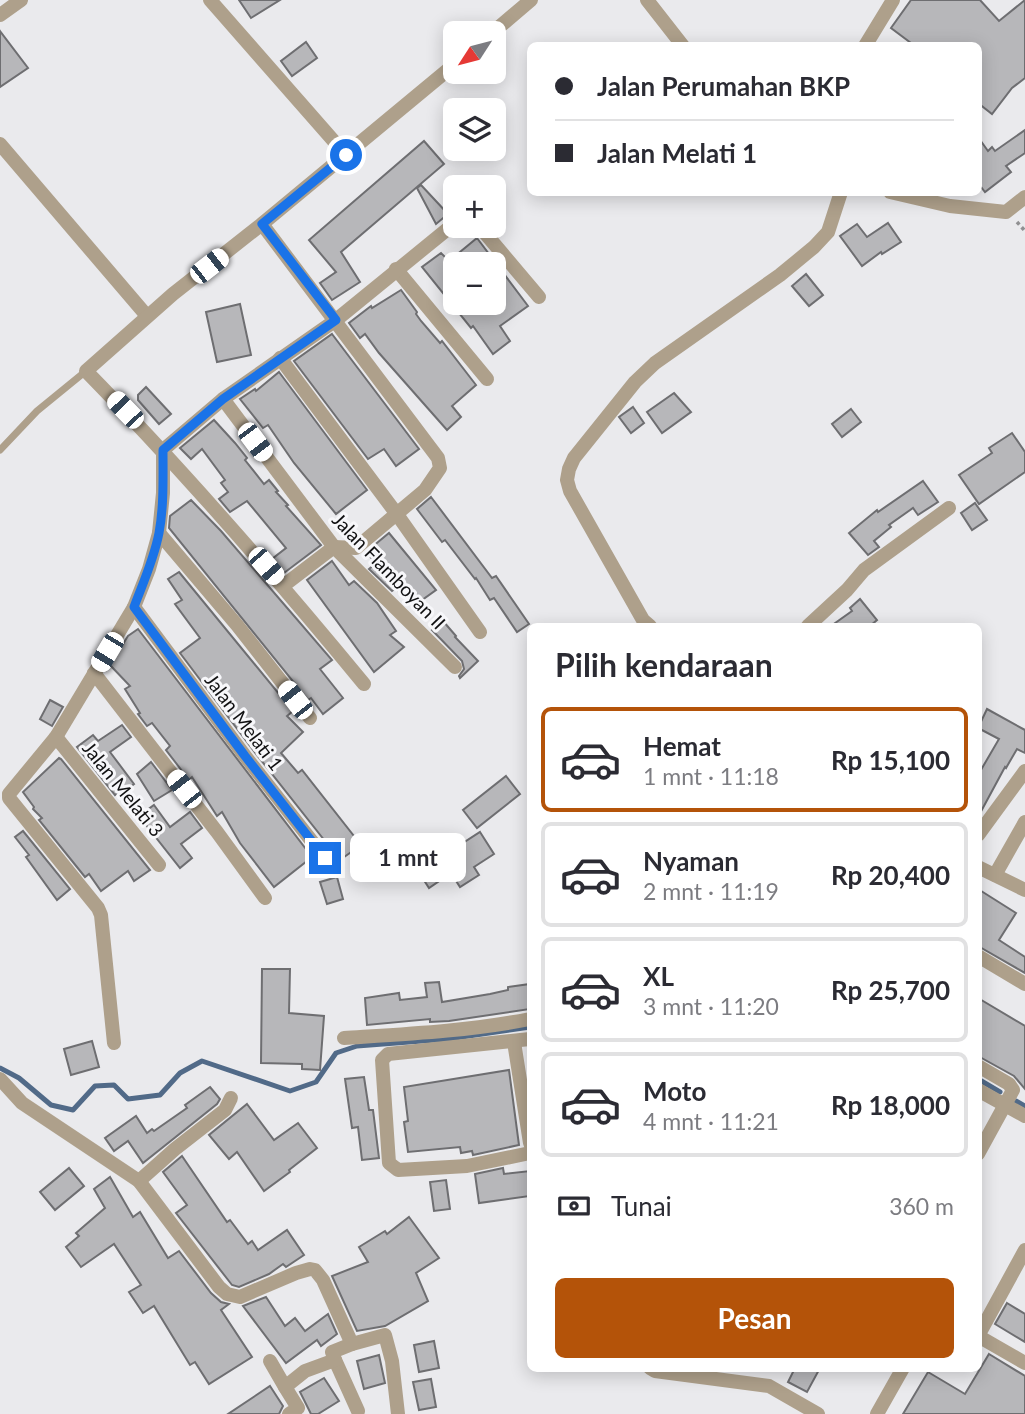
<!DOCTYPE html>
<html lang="id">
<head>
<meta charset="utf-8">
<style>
	body { margin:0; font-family:Lato,sans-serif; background:#f2f2f3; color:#2b2b33; height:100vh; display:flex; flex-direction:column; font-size:26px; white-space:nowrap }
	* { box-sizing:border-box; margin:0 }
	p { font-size:23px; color:#7c7c81 }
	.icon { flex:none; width:38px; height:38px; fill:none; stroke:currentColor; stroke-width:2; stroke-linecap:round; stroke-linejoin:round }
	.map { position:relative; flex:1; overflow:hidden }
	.panel { position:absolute; left:527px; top:623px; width:455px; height:749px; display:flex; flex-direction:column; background:#fff; border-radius:10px; box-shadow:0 4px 18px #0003 }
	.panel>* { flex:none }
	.banner { position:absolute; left:527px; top:42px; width:455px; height:154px; border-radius:10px; box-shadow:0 4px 18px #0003; display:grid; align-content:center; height:154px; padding:0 28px; background:#fff }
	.needle { width:46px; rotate:234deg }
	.tools { position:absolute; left:443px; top:21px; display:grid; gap:14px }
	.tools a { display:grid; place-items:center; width:63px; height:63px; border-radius:10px; background:#fff; box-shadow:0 4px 18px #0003; font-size:35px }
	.end { position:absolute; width:32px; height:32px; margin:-16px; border:9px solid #1a73e8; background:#fff; box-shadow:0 0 0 4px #fff }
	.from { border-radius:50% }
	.bubble { position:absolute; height:49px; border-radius:10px; background:#fff; box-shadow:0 4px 18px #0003; font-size:23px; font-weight:700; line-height:49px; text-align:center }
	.car { position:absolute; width:21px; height:42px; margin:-21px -10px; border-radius:9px; box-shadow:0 0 5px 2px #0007; background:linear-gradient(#fff 24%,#345 0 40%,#fff 0 76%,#345 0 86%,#fff 0) }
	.banner b { display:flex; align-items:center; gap:24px; height:66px; font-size:26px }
	.banner b+b { border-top:2px solid #e1e1e2 }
	.banner i { width:18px; height:18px; background:#2b2b33 }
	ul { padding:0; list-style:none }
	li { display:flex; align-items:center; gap:21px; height:105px; margin:0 14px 10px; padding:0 14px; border:4px solid #e1e1e2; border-radius:10px }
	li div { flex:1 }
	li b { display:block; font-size:26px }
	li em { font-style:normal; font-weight:700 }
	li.selected { border-color:#b45309 }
	li>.icon { width:63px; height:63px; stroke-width:1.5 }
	h2 { padding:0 28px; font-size:32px; line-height:84px }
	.pay { display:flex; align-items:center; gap:18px; height:77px; padding:0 28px; font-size:26px }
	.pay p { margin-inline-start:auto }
	.cta { display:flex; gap:14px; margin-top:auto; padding:14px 28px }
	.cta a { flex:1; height:80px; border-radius:10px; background:#b45309; color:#fff; font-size:28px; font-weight:700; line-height:80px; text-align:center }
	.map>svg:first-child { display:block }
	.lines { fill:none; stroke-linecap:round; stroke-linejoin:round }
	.stream { stroke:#516a88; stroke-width:5 }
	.building { fill:#b7b7ba; stroke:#6e6e71; stroke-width:2; fill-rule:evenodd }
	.path { stroke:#909092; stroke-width:3.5; stroke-dasharray:3.5 3.5; stroke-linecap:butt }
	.service { stroke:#aea08b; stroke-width:7 }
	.minor { stroke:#aea08b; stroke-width:14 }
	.route { stroke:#1a73e8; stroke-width:9 }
	.labels { text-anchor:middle; stroke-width:6; stroke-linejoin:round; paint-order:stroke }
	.street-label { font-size:19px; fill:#101011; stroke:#f7f7fa }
</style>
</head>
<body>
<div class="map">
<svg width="1025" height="1414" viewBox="0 0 1025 1414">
	<rect width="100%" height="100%" fill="#eaeaed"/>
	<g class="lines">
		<g class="stream">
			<polyline points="0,1068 19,1078 51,1105 73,1110 95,1086 114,1085 128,1099 160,1095 180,1073 202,1061 290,1091 316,1082 336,1053 357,1046 448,1039 530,1027"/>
			<polyline points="978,1079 1000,1092"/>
			<polyline points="1016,1101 1025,1106"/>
		</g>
	</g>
	<g class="building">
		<polygon points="239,0 280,0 251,18"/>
		<polygon points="911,0 980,0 999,21 1025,0 1025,78 1012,88 992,114 978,103 978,46 915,46 891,28"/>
		<polygon points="0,31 28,68 0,87"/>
		<polygon points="306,42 317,58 292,76 281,61"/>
		<polygon points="1025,130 1025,153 1006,166 1011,172 985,192 978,183 978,137 988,151 992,147 995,151"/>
		<polygon points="424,141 444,164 341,252 360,282 332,300 320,283 336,272 309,240"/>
		<polygon points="421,185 448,214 436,224 417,188"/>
		<polygon points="888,223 901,242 882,254 881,252 862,266 840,236 857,224 867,237"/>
		<path d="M477 238 528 306 500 326 510 341 493 354 473 326 471 328 422 267 441 253 449 261ZM455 264H494V303H455Z"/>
		<polygon points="806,274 823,295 809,306 792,286"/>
		<polygon points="401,290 417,312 416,314 421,321 440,343 442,341 476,385 452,406 461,417 447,430 379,353 365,334 360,338 349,323 371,306 372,308"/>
		<polygon points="240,304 251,355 217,362 206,312"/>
		<polygon points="332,334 419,449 396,466 384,449 368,459 294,361"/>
		<polygon points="279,372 367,490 336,514 294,463 268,425 263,428 240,399 255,389 256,391"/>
		<polygon points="146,387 171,414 159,424 138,400 138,395"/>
		<polygon points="674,393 691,412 662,433 647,412"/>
		<polygon points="633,407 644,423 631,433 619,417"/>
		<polygon points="851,409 861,422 842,437 832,424"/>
		<polygon points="214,420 235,443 247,458 245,460 264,484 269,480 278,491 276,492 288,505 286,506 321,545 284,573 272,559 286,548 247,501 230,512 219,499 228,492 221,483 225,480 202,449 191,459 180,448"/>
		<polygon points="1012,433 1025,452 1025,472 979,504 959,475 992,453 989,448"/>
		<polygon points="923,481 938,502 918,515 913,508 889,525 891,527 874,541 879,547 868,555 849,533 877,510 878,512"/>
		<polygon points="431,497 492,578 496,576 529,624 517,632 494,598 490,600 476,578 475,579 445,540 442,542 417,509"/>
		<polygon points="191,500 221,531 332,660 320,669 343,698 323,714 311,698 308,700 169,528 170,516"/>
		<polygon points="975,503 987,520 972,530 961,513"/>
		<polygon points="389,533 436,590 415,605 403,588 399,592 396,588 392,591 369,569 376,563 366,552"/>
		<polygon points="332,561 349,585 354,581 377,603 396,631 390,635 404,647 374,672 307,580"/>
		<polygon points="179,572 293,711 287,716 303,732 281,753 298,773 302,770 361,845 340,860 253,750 180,653 200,638 175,604 182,600 168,579"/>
		<polygon points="860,599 877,620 870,626 831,626 852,611 850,608"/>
		<polygon points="443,621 456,636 455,637 478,661 460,678 459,676 464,669 462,661 432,630"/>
		<polygon points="138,629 312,857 274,887 240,843 222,812 217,816 192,777 189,780 166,750 170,746 152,723 147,726 138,714 140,713 125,689 130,686 110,665 128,636"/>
		<polygon points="50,700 63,707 52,726 40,719"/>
		<polygon points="987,709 1025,730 1025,753 1017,749 1006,768 1005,767 978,817 978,775 999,739 978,728"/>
		<polygon points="122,725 131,737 110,752 134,784 121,794 119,792 115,795 77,747 93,735 98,741"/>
		<polygon points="59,758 61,759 150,870 134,881 128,871 101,891 89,874 85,877 39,820 42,818 33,809 34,807 23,792"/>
		<polygon points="151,762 172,790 154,801 137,774"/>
		<polygon points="506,776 520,794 477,828 463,810"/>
		<polygon points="154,805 170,827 190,812 202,828 181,844 192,858 180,868 139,816"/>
		<polygon points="23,831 70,889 57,900 26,857 29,855 15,837"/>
		<polygon points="480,832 494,854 474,867 479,875 460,887 451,873 429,888 413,863 427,854 432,863"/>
		<polygon points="337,877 343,899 327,904 320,882"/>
		<polygon points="978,889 1016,913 999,940 1025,957 1025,973 978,946"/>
		<polygon points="262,969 290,969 289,1013 324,1016 320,1070 302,1069 302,1064 261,1063"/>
		<polygon points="439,982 442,1002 490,994 508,990 508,987 530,984 530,1009 449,1021 430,1022 430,1019 367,1025 365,998 399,993 400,1000 427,997 425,983"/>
		<polygon points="978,998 1025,1026 1025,1089 1014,1076 978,1056"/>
		<polygon points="92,1041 99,1067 71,1075 64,1049"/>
		<polygon points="509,1070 519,1145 473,1155 472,1151 461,1153 460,1147 408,1152 404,1122 408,1121 404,1087"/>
		<polygon points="364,1077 369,1110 373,1110 379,1158 362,1160 358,1127 352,1128 345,1079"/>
		<polygon points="210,1087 220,1099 217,1104 143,1163 128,1141 114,1151 105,1138 136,1116 147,1133 152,1129 154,1131 187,1108 185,1105"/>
		<polygon points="247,1104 274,1140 298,1123 317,1148 289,1170 290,1172 264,1191 237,1152 229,1159 209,1135"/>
		<polygon points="182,1156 227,1222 230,1220 248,1244 252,1241 258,1250 287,1230 304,1255 286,1267 283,1264 269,1274 239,1287 232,1285 176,1213 187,1205 163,1172"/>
		<polygon points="69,1168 84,1186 55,1210 40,1192"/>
		<polygon points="503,1168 504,1174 530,1171 530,1196 479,1203 475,1174"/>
		<polygon points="110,1177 133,1217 140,1212 168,1258 179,1251 211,1293 221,1302 229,1304 221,1310 252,1357 209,1384 195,1362 190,1365 154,1306 143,1313 129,1292 141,1285 114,1244 81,1267 66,1247 79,1236 76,1233 105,1208 94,1189"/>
		<polygon points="446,1180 450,1209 434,1211 430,1182"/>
		<polygon points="409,1217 439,1258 416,1273 428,1301 385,1326 357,1331 332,1276 368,1262 359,1247 385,1231 387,1234"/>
		<polygon points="266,1297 285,1326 295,1318 305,1331 328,1314 337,1334 321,1346 317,1340 286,1363 243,1306"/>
		<polygon points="1007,1303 1025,1314 1025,1342 995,1324"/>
		<polygon points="434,1341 439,1368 419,1372 414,1345"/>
		<polygon points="989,1354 1025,1376 1025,1414 903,1414 928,1372 965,1394"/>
		<polygon points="379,1355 385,1383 364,1389 357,1361"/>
		<polygon points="795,1368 820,1368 807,1392 788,1382"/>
		<polygon points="324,1378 339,1401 318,1414 311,1414 300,1392"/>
		<polygon points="431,1379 436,1407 419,1410 413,1382"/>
		<polygon points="270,1386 283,1406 279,1414 228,1414"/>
	</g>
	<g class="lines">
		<polyline class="path" points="1017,222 1025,231"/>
		<polyline class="service" points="0,450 37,411 86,371"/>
		<g class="minor">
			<polyline points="210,0 346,155"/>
			<polyline points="647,0 683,46"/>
			<polyline points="0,15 21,0"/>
			<polyline points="492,33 531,0"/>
			<polyline points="865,46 893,0"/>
			<polyline points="0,144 147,316"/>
			<polyline points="890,192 950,206 1006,212 1025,197"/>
			<polyline points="262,224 438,458 440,468 425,490 356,548 334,547 283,586"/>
			<polyline points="479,226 539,297"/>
			<polyline points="396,269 487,379"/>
			<polyline points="280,358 396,513 480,632"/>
			<polyline points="223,399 334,547 455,667"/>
			<polyline points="163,450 223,399 336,320 455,223"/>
			<polyline points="159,533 237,625 310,718"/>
			<polyline points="134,607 245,756 325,858"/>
			<polyline points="650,626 643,620 570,491 567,480 569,469 574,458 635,382 655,363 780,275 814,247 828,232 841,192"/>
			<polyline points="808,626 847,590 864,570 949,508"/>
			<polyline points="94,673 217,832 265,898"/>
			<path d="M364 684C275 576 184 471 86 371L173 294 262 224 455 64"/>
			<polyline points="56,737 159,865"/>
			<polyline points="978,835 1025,771"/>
			<polyline points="978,867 1025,890"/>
			<polyline points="995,875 1025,822"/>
			<polyline points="978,956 1025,984"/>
			<path d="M344 1038C406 1034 469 1031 530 1019"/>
			<polyline points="530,1039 388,1054 382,1060 389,1163 398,1170 467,1166 530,1153"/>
			<polyline points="514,1042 530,1143"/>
			<polyline points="114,1043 101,915 98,908 9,798 9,794 56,737 134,607 149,569 159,533 163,493 163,450"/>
			<polyline points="978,1066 1009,1084 1013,1090 978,1154"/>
			<polyline points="0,1079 22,1103 139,1181 219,1287 227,1294 240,1297 296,1273 310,1269 315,1270 323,1280 352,1344 385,1335 392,1361 398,1414"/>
			<polyline points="978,1090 1025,1116"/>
			<polyline points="139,1181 175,1149 225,1110 231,1098"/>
			<polyline points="978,1336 1025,1250"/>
			<polyline points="978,1336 1025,1363"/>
			<polyline points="335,1360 358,1411"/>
			<polyline points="270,1361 285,1387"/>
			<polyline points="650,1368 655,1371 769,1386 818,1414"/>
			<polyline points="289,1414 298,1408 285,1387 305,1371 335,1360 332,1352 352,1344"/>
			<polyline points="877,1414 903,1368"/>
		</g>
	</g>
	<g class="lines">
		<path class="route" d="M325 858 245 756 134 607C143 583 154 559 159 533 164 506 163 477 163 450L223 399 336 320 262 224 346 155"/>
	</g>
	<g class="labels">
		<g class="street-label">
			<text transform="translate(389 571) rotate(46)" y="7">Jalan Flamboyan II</text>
			<text transform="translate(244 722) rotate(53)" y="7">Jalan Melati 1</text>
			<text transform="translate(123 789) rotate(51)" y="7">Jalan Melati 3</text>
		</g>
	</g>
</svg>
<div class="tools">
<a><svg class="needle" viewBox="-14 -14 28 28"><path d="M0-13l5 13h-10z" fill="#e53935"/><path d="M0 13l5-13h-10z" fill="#7c7c81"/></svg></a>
<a><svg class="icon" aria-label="layers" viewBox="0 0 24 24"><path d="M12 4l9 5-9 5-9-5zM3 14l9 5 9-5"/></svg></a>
<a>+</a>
<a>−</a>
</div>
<i class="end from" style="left:346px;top:155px"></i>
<i class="end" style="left:325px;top:858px"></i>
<div class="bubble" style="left:350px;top:833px;width:116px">1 mnt</div>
<i class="car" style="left:209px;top:266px;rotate:52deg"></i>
<i class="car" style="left:125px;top:410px;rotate:316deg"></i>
<i class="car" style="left:255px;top:442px;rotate:143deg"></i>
<i class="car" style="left:266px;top:566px;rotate:139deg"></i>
<i class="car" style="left:107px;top:652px;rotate:211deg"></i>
<i class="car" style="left:295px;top:700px;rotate:322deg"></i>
<i class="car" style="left:184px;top:789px;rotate:322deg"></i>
<div class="banner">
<b><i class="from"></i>Jalan Perumahan BKP</b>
<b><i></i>Jalan Melati 1</b>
</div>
<section class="panel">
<h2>Pilih kendaraan</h2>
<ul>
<li class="selected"><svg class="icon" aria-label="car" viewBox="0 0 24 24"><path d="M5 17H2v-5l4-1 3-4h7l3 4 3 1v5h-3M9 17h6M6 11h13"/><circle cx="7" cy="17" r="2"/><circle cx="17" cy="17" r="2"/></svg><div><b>Hemat</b><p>1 mnt · 11:18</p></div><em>Rp 15,100</em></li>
<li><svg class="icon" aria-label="car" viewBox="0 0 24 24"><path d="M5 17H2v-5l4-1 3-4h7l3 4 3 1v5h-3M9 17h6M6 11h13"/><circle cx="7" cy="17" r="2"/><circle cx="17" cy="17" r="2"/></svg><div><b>Nyaman</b><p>2 mnt · 11:19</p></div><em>Rp 20,400</em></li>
<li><svg class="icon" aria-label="car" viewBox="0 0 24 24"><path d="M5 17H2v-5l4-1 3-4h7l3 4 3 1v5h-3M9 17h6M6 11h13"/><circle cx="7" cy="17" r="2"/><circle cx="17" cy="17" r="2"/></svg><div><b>XL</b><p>3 mnt · 11:20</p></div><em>Rp 25,700</em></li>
<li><svg class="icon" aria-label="car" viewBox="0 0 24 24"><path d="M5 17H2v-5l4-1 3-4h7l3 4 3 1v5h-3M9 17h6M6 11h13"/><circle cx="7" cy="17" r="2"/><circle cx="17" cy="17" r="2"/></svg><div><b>Moto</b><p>4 mnt · 11:21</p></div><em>Rp 18,000</em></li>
</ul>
<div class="pay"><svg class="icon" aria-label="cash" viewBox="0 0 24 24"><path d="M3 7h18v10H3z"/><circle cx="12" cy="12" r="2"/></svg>Tunai<p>360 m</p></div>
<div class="cta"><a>Pesan</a></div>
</section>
</div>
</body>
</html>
